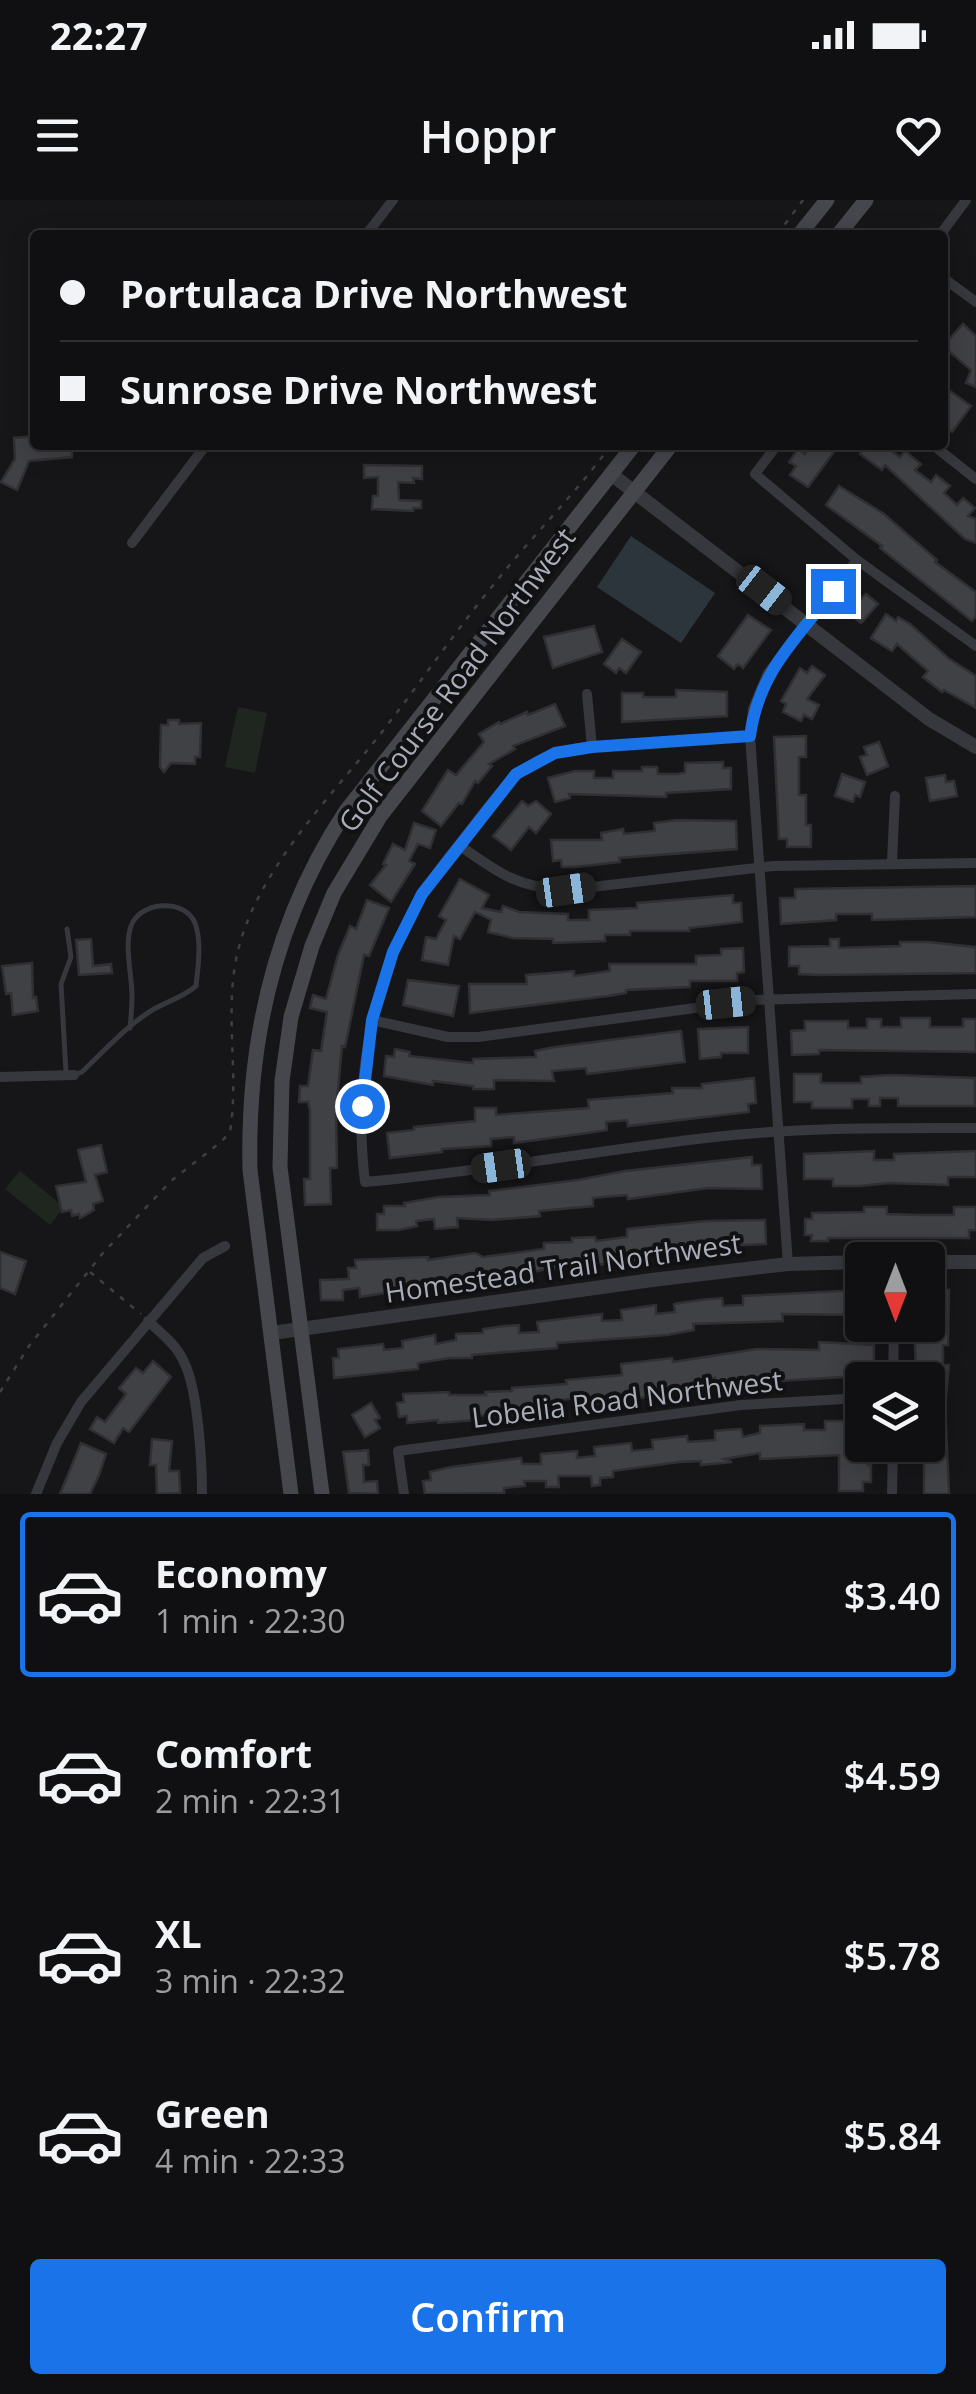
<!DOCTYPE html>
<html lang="en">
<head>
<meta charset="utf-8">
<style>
	body { margin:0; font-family:"Open Sans",sans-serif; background:#19191b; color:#f1f3f6; height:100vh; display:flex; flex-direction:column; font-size:38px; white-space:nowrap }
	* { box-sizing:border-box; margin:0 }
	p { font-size:32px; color:#9c9d9f }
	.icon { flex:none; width:55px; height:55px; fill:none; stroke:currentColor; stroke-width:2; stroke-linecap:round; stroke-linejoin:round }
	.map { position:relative; height:1294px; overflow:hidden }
	.panel { display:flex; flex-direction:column; background:#101012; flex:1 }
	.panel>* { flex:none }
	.banner { position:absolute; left:30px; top:30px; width:918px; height:220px; border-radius:10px; box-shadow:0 5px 25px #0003,0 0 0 2px #303032; display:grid; align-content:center; height:220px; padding:0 30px; background:#101012 }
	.needle { width:65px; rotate:180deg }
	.tools { position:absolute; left:845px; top:1042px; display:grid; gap:20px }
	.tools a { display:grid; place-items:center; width:100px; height:100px; border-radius:10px; background:#101012; box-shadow:0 5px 25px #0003,0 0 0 2px #303032; font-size:50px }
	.end { position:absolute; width:45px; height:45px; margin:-22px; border:12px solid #1a73e8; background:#fff; box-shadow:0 0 0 5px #fff }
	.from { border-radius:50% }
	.car { position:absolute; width:30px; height:60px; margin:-30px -15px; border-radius:12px; box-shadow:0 0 8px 2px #0007; background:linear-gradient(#222 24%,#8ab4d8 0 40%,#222 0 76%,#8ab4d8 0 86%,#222 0) }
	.banner b { display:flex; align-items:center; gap:35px; height:95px; font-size:38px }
	.banner b+b { border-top:2px solid #303032 }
	.banner i { width:25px; height:25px; background:#f1f3f6 }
	ul { padding:18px 0 0; list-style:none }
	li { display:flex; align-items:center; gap:30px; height:165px; margin:0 20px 15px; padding:0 10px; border:5px solid transparent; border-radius:10px }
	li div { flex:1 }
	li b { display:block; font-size:38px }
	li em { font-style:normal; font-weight:600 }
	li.active { border-color:#1a73e8 }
	li>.icon { width:90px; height:90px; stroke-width:1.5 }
	.cta { display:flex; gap:20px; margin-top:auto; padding:20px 30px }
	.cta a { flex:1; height:115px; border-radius:10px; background:#1a73e8; color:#fff; font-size:40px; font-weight:600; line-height:115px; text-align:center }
	.status { display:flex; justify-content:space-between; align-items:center; height:70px; padding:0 50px; background:#101012; direction:ltr }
	.status svg { height:28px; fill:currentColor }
	header { display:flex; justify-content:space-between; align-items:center; height:130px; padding:0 30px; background:#101012; font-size:45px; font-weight:600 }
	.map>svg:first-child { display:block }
	.green { fill:#1e261f }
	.water { fill:#2c353c }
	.building { fill:#404145; stroke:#303034; stroke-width:2.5 }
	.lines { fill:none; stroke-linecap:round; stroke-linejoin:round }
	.path { stroke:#3d3f44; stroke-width:2.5; stroke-dasharray:5 8; stroke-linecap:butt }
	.service { stroke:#37383d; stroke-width:5 }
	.minor { stroke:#37383d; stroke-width:10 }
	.tertiary { stroke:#37383d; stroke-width:14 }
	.secondary { stroke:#45474d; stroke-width:15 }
	.route { stroke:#1a73e8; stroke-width:12 }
	.labels { text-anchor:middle; stroke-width:8; stroke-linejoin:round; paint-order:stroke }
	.street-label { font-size:28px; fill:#a8adb8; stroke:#111113 }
</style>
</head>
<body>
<div class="status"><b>22:27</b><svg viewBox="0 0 49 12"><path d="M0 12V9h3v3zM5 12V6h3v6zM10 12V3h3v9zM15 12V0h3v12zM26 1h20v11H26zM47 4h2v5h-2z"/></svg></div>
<header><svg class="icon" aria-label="menu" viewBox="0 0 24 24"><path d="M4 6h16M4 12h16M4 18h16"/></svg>Hoppr<svg class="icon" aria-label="heart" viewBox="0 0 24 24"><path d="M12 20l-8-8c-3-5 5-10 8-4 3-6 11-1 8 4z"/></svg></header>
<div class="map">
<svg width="976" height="1294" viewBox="0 0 976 1294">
	<rect width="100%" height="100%" fill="#161618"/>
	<g class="green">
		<polygon points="238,507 267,513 255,573 225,567"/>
		<polygon points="20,971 59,1003 61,1011 50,1025 5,989"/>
	</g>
	<polygon class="water" points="631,336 715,393 681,443 597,387"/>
	<g class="building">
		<polygon points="963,124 976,136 976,187 966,183 971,170 943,146"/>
		<polygon points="950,191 971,206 952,232 942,225 942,202"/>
		<polygon points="35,236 35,245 72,245 72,257 29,261 17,290 1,282 15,259 14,238"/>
		<polygon points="812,245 839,245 808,287 790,275 796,266 789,262 798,249 805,254"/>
		<polygon points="866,245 883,245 900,257 905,251 921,264 915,270 931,282 936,275 950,286 944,293 957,305 963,298 975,308 968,316 976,319 976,343 965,339 885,265 882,270 860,254"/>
		<polygon points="364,265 422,266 422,279 413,278 414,283 398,282 399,300 421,301 421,308 413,308 413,311 372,309 373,296 378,296 378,277 364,278"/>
		<polygon points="839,286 884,314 937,360 935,362 976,392 976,416 972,421 880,348 882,346 826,305"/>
		<polygon points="866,394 878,404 861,423 844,409 855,395 861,399"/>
		<polygon points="886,414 896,421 898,417 910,424 948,458 976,476 976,508 944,490 942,492 923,477 928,471 897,444 892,451 871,438"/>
		<polygon points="748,415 771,430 743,468 738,464 734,469 718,456"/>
		<polygon points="594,426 602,452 553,468 544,437"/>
		<polygon points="622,439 641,452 626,473 619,468 616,473 604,464"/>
		<polygon points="812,466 825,475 807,499 819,505 812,519 804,515 801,521 783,512 786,504 781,501 800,468 807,473"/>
		<polygon points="676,490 727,492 727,516 622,522 622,493 643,493 643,497 676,497"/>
		<polygon points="555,504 565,526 513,546 515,549 489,564 492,566 478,583 475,581 462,604 459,603 441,626 422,611 448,570 456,575 484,542 479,534 499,522 500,524 527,512 528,515"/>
		<polygon points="168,520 179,520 179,524 201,523 200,557 195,557 195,564 171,563 164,572 160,567 161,525 168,525"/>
		<polygon points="806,536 806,557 799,557 799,595 806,595 806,625 811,625 811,647 787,647 787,639 779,639 774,537"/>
		<polygon points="879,542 888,566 867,575 860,557 867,555 864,547"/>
		<polygon points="723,562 723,568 731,568 731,589 666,593 666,597 569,594 570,598 555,602 548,578 575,571 594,571 594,578 613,578 613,571 642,571 642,567 657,567 658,574 678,574 685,572 685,563"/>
		<polygon points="842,574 865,582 860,597 855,595 853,602 835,596"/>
		<polygon points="945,575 946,582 954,581 957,596 930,601 926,578"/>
		<polygon points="522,601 528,606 536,601 551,614 536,633 529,627 511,650 493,636"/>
		<polygon points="677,620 736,621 737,649 619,658 620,662 575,667 562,667 561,660 553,661 551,640 602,640 601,633 623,629 624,634 655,631 654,623"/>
		<polygon points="414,623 436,630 430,648 418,644 409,661 415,664 391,702 370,685 386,665 383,664 393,644 405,650"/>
		<polygon points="460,679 489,695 482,708 501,712 503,706 519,712 568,714 568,720 589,720 589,710 637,708 637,703 733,695 733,703 741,703 742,722 689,728 689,731 630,731 630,735 605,735 605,741 553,743 553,739 513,738 488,732 491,720 475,712 460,739 454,736 448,765 422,760 426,737 436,739 446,720 439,716"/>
		<polygon points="976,686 976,717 872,720 872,714 836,714 836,720 781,724 780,698 795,698 795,689"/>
		<polygon points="367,700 389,708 369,756 364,755 345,847 342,846 336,910 337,968 330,968 331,1004 305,1005 304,979 310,979 310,910 308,902 299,902 300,886 308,886 313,850 321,851 327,812 310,808 313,795 326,799 338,755 350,726 356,729"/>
		<polygon points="91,739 93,766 111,764 112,773 79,775 76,740"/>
		<polygon points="830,739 839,739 839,748 900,746 900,742 928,742 976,747 976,773 818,775 799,774 799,766 789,766 789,747 830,746"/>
		<polygon points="743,748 744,772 737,773 737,781 690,781 690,787 626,790 626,793 608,796 470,813 469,784 527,784 526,775 574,771 574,776 610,771 609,764 696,764 696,756 721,755 721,749"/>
		<polygon points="32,763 33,798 36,797 38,811 13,815 11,793 6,794 2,766"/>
		<polygon points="408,780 459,786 453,816 403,805"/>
		<polygon points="901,818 930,818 930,827 963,827 963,819 976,819 976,852 819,850 819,854 792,855 791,831 805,830 805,821 848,821 848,828 867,828 867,819 881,819 881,827 901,827"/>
		<polygon points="748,827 748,853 721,853 721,857 700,859 698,829"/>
		<polygon points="681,831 685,862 587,874 586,868 552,871 554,881 494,880 494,889 473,889 473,886 433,881 433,885 384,876 386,856 394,857 395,849 410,852 409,856 473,863 473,859 536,857 535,851 555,847"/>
		<polygon points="794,874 821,874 821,883 861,883 861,877 891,875 975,878 975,906 898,906 898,898 880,898 880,906 869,906 869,899 852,899 852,908 812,908 812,902 794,902"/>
		<polygon points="754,878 756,903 748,904 749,912 628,926 627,920 606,922 607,930 587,933 514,943 514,937 491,939 491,946 442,949 442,952 390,958 387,933 414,930 414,927 475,921 475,908 496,908 496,915 589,908 588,900 673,893 672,888 702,888 702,884"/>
		<polygon points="101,945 107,972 95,975 103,1001 93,1004 94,1010 80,1018 79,1014 72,1016 71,1010 62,1012 56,986 86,982 78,950"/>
		<polygon points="874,951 874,960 894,960 894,954 976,951 976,977 948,977 948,985 889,983 859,986 833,986 833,979 804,979 804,954"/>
		<polygon points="752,957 752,965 761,965 762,989 708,988 628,999 627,995 593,998 593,1006 539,1011 540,1016 492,1020 457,1018 458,1027 435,1029 434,1019 416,1021 417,1026 399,1030 377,1030 377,1014 384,1014 384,1006 405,1006 404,1003 439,997 490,995 489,991 578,980 625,971"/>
		<polygon points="864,1007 887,1007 887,1014 919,1015 954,1015 954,1007 976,1007 976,1030 969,1030 969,1038 828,1038 828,1041 811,1041 812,1035 805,1035 805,1019 812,1019 812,1013 864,1012"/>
		<polygon points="765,1020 766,1044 702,1047 702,1050 646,1055 646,1060 542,1070 514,1077 458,1081 360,1097 359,1088 343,1090 343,1100 321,1100 320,1080 349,1079 348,1068 356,1068 355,1060 428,1057 428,1060 475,1053 483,1057 544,1049 544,1043 572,1042 572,1038 595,1037 596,1041 627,1037 627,1029 706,1021"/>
		<polygon points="0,1052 26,1061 15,1094 0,1088"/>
		<polygon points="862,1090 861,1115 782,1114 783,1121 693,1124 694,1130 667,1135 557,1143 557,1148 472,1155 472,1158 450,1158 418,1163 418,1169 334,1178 333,1158 339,1158 338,1149 383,1144 384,1150 403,1148 402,1141 435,1135 436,1144 456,1140 456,1134 483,1133 483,1129 504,1126 519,1125 519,1133 539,1132 537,1122 602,1114 602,1121 622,1120 621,1110 656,1105 656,1114 675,1112 674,1104 700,1100 722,1098 723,1106 743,1105 743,1096"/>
		<polygon points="928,1090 949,1090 948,1145 943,1145 943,1165 949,1165 945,1204 949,1294 924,1294 924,1257 916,1257 916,1245 928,1245 928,1174 916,1174 915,1145 915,1128 928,1125"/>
		<polygon points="819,1142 874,1145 874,1169 859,1169 859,1176 715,1185 715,1178 695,1181 696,1190 578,1207 577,1198 561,1200 561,1207 529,1209 530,1213 509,1217 475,1215 475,1220 438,1223 438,1220 407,1223 407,1216 399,1217 397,1203 404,1202 403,1194 449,1192 449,1195 486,1195 485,1192 512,1191 512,1188 567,1184 566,1180 622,1175 621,1164 672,1158 673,1162 757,1149 819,1150"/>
		<polygon points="153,1161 171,1177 129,1232 123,1228 114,1243 90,1229 97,1217 105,1222 126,1194 119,1188 136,1168 143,1173"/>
		<polygon points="371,1203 380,1218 375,1220 380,1228 365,1237 352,1215"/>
		<polygon points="825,1221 860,1221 862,1245 868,1245 868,1265 871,1265 871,1282 863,1282 863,1291 839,1291 839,1255 760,1259 760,1253 724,1259 732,1262 701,1265 701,1261 679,1262 613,1271 613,1277 600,1278 600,1285 592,1286 591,1276 558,1276 559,1287 546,1287 546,1281 524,1281 525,1286 504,1288 504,1293 425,1294 423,1281 431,1280 430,1272 451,1267 521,1258 522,1264 541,1264 541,1254 577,1251 577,1258 595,1256 594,1247 631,1243 632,1251 653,1249 652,1240 687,1236 688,1242 715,1240 715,1231 725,1230 741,1229 743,1237 760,1233 760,1226 804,1224 804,1230 825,1230"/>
		<polygon points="152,1239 172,1241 169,1271 179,1271 180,1293 157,1294 156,1265 150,1265"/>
		<polygon points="81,1243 106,1254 99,1275 90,1294 60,1294"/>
		<polygon points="368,1250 369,1265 363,1265 364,1282 377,1281 378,1294 349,1293 343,1252"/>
	</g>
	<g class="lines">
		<g class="path">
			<polyline points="777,35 803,0"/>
			<polyline points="90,1072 141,1114"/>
			<path d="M0 1192 29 1146 103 1053 171 981 221 942 230 932C240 870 222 805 240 743 261 669 327 600 374 542 417 488 455 431 499 378 535 333 577 292 611 245"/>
		</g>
		<g class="service">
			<polyline points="66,872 61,784 71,757 67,729"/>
			<path d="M74 875 82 872C105 850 127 825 154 809 169 801 183 797 196 786 198 767 202 742 195 723 185 698 140 701 131 726 124 746 132 775 132 796 132 807 131 817 130 828"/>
		</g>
		<g class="minor">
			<polyline points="366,35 393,0"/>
			<polyline points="940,35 966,0"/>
			<polyline points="942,77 976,102"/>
			<polyline points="777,245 755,274 857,360 976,446"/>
			<polyline points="933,245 976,279"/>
			<polyline points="132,343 206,245"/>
			<polyline points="587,494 592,547"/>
			<path d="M750 536C709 539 669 542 628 544 604 546 577 546 553 554 515 567 495 599 471 629 454 651 435 673 421 697 371 782 353 884 365 982 482 972 598 950 715 937 802 927 889 928 976 928"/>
			<path d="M459 645C497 672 518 688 566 690L773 666 976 663"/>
			<polyline points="892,662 895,596"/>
			<polyline points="372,820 448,837 478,837 755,800 976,794"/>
			<polyline points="0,877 74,875"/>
			<polyline points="788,1064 750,536 753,509 768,473 857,360"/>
			<path d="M148 1121C161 1133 177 1145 184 1162 198 1190 202 1261 202 1294"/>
			<polyline points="893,1180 894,1125"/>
			<polyline points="36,1294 57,1243 81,1202 203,1058 225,1046"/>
			<polyline points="404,1294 398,1251 741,1205 862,1198"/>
			<polyline points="892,1294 893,1245"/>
		</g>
		<g class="tertiary">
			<polyline points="611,274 929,519 976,547"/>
			<polyline points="928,1062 976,1062"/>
			<polyline points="272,1133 652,1080 788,1064 862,1062"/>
		</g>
		<g class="secondary">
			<polyline points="799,35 827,0"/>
			<polyline points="838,35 866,0"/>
			<path d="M291 1294 250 970C247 841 274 720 346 611L634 245"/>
			<polyline points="322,1294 280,967 282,881 291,817 312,746 334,693 381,615 671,245"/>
		</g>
	</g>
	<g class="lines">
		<path class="route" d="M362 906 372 820 393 752 422 694 516 574 555 553 592 547 750 536C759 471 795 441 833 391"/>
	</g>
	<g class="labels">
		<g class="street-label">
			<text transform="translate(457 480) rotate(-53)" y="10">Golf Course Road Northwest</text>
			<text transform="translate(563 1068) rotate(-8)" y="10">Homestead Trail Northwest</text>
			<text transform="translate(627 1199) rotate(-7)" y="10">Lobelia Road Northwest</text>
		</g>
	</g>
</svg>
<div class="tools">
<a><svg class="needle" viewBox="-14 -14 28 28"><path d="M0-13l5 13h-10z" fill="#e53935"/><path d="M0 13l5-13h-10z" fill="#9c9d9f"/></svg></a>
<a><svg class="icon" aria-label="layers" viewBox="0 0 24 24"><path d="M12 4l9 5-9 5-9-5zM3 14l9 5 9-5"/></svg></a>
</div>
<i class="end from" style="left:362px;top:906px"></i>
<i class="end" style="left:833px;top:391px"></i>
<i class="car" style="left:764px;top:390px;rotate:128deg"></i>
<i class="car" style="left:566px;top:690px;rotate:82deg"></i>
<i class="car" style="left:726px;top:803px;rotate:84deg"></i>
<i class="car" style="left:501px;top:966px;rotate:262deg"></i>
<div class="banner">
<b><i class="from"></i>Portulaca Drive Northwest</b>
<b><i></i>Sunrose Drive Northwest</b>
</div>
</div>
<section class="panel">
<ul>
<li class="active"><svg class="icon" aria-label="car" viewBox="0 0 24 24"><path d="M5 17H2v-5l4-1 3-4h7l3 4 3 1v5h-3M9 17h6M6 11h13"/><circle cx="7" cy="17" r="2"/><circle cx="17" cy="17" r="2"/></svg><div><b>Economy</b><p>1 min · 22:30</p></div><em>$3.40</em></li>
<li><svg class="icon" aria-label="car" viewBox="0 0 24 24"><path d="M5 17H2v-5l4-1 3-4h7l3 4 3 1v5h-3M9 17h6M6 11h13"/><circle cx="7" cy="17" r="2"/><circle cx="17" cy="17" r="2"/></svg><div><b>Comfort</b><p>2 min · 22:31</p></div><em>$4.59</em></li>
<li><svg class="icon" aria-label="car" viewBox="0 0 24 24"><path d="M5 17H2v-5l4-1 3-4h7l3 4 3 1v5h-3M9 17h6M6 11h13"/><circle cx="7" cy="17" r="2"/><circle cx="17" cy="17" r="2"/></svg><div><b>XL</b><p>3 min · 22:32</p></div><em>$5.78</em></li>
<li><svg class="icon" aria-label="car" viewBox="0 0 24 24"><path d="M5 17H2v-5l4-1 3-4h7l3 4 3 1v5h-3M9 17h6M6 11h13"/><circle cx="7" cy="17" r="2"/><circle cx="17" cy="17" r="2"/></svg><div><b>Green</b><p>4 min · 22:33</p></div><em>$5.84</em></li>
</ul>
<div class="cta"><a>Confirm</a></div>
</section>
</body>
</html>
